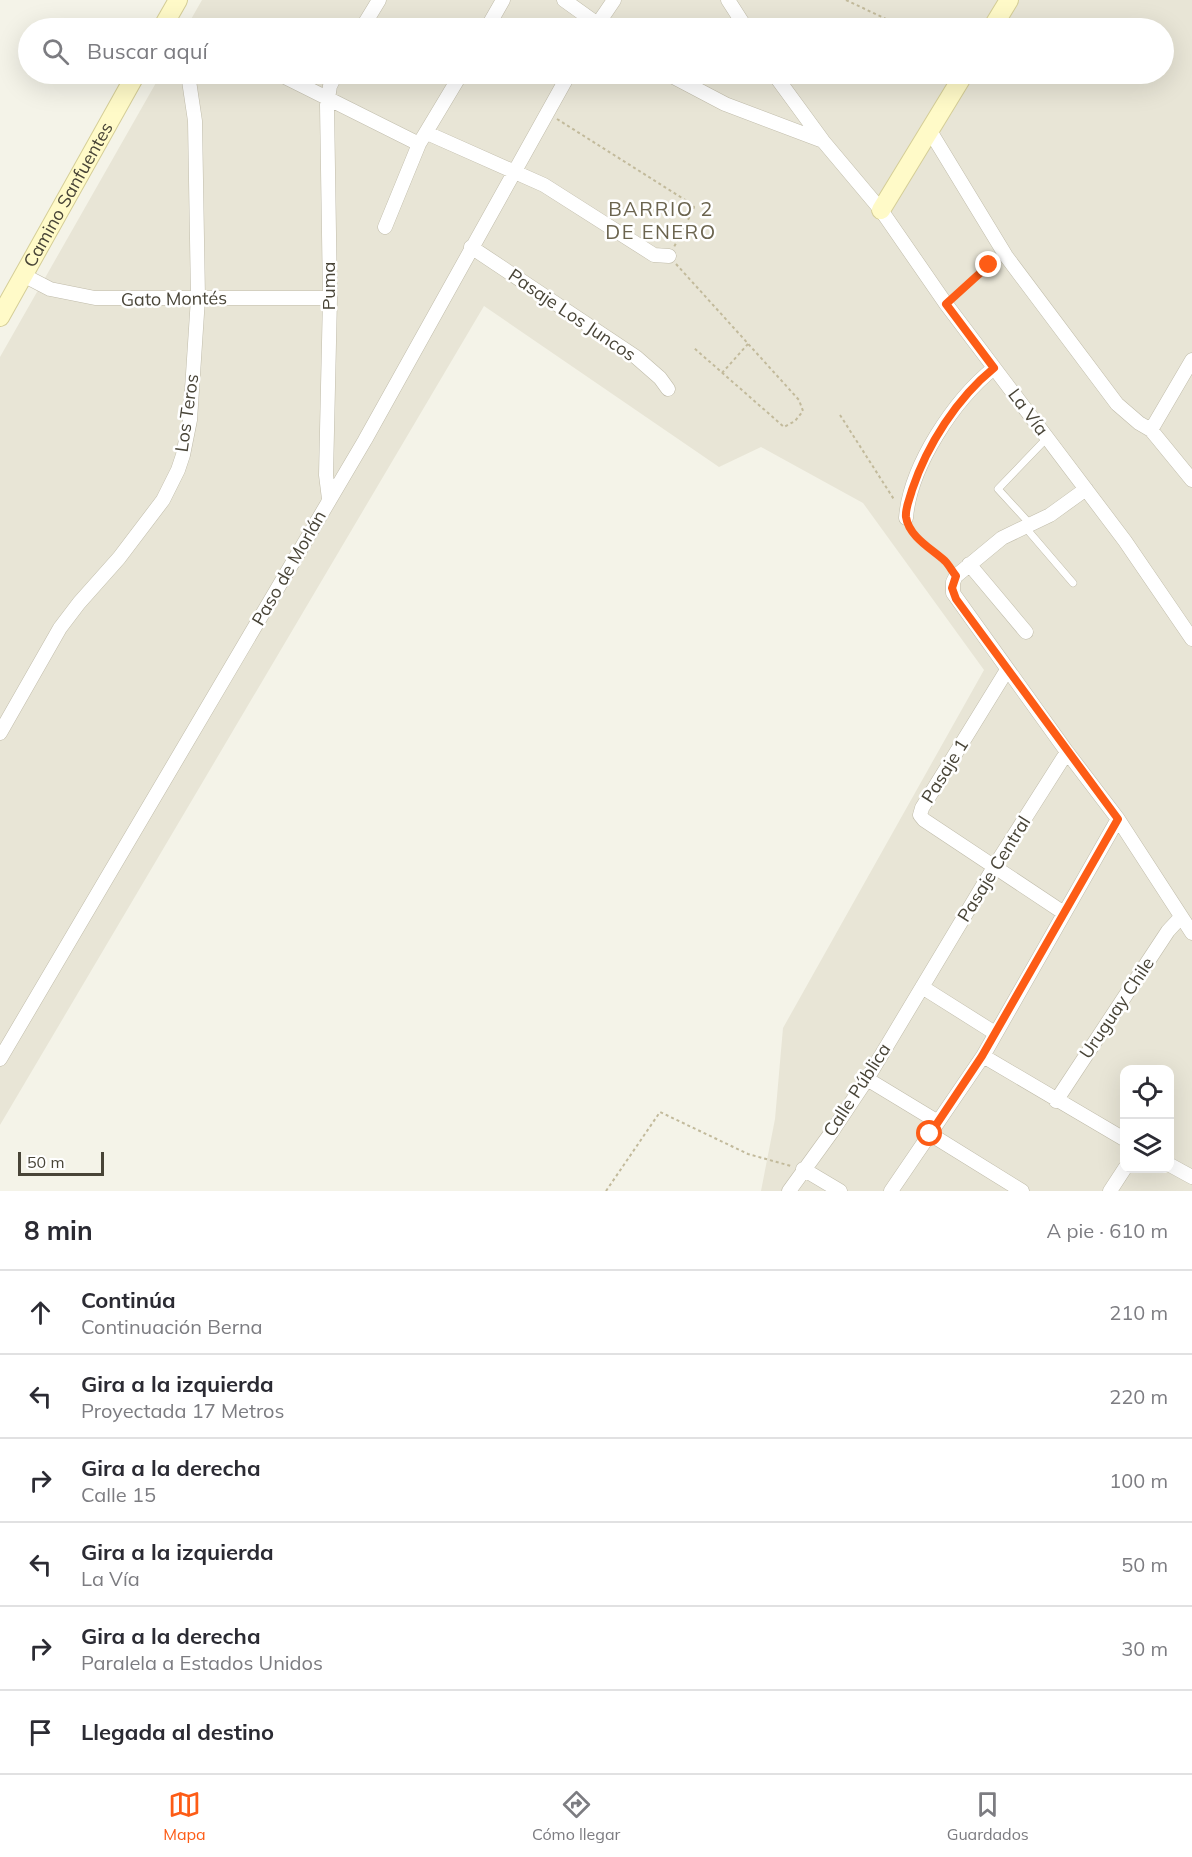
<!DOCTYPE html>
<html lang="es">
<head>
<meta charset="utf-8">
<style>
	body { margin:0; font-family:Mulish,sans-serif; background:#f2f2f3; color:#2b2b33 }
	.controls { position:absolute; right:18px; bottom:18px; display:grid; overflow:hidden; border-radius:12px; box-shadow:0 6px 24px #0002 }
	.controls button { width:54px; height:54px; display:grid; place-items:center; padding:0; border:0; border-bottom:2px solid #e1e1e2; background:#fff; color:#2b2b33; font:30px sans-serif }
	.scale { position:absolute; left:18px; bottom:15px; width:86px; box-sizing:border-box; padding-left:6px; border:3px solid #484437; border-top:0; font-size:16px; line-height:21px; white-space:nowrap; color:#484437; -webkit-text-stroke:4px #fff; paint-order:stroke }
	.stop { position:absolute; width:18px; height:18px; margin:-14px; border:4px solid #fd5c16; border-radius:50%; background:#fff }
	.stop.end { background:#fd5c16; border-color:#fff; box-shadow:0 2px 6px #0008 }
	.list { margin:0; padding:0; list-style:none }
	h2 { display:flex; justify-content:space-between; align-items:center; height:78px; margin:0; padding:0 24px; font-size:26px }
	h2 small { font-size:20px; font-weight:400; color:#7c7c81 }
	.list li { display:grid; grid-template-columns:39px 1fr auto; gap:18px; align-items:center; box-sizing:border-box; height:84px; padding:0 24px; border-top:2px solid #e1e1e2 }
	.list b { display:block; font-size:22px; white-space:nowrap }
	.list p { margin:0; font-size:20px; white-space:nowrap; color:#7c7c81 }
	.list em { font-size:20px; font-style:normal; color:#7c7c81 }
	.icon { flex:none; width:33px; height:33px; fill:none; stroke:currentColor; stroke-width:2; stroke-linecap:round; stroke-linejoin:round }
	.map { position:relative; flex:none; width:1192px; height:1191px; overflow:hidden }
	.search { position:absolute; background:#fff; box-shadow:0 6px 24px #0002; left:18px; right:18px; top:18px; height:66px; display:flex; align-items:center; gap:15px; box-sizing:border-box; padding:0 21px; border-radius:33px; color:#7c7c81; font-size:22px }
	.sheet { height:582px; background:#fff }
	nav { display:flex; justify-content:space-around; align-items:center; box-sizing:border-box; height:84px; border-top:2px solid #e1e1e2; background:#fff; font-size:16px; color:#7c7c81 }
	nav a { display:grid; justify-items:center; gap:3px }
	nav .on { color:#fd5c16 }
	.map>svg:first-child { display:block }
	.residential { fill:#e8e5d6; fill-rule:evenodd }
	.lines { fill:none; stroke-linecap:round; stroke-linejoin:round }
	.lane-casing { stroke:#c0bcaa; stroke-width:8 }
	.street-casing { stroke:#c0bcaa; stroke-width:15 }
	.secondary-casing { stroke:#d5ce97; stroke-width:20 }
	.path { stroke:#c2ba9b; stroke-width:2; stroke-dasharray:3 3; stroke-linecap:butt }
	.lane { stroke:#fff; stroke-width:7 }
	.street { stroke:#fff; stroke-width:14 }
	.secondary { stroke:#fffac8; stroke-width:18 }
	.route { stroke:#fd5c16; stroke-width:8 }
	.labels { text-anchor:middle; stroke-width:5; stroke-linejoin:round; paint-order:stroke }
	.street-label { font-size:18px; fill:#484437; stroke:#fff }
	.neighbourhood-label { font-size:20px; letter-spacing:1.5px; fill:#6b644e; stroke:#fff }
</style>
</head>
<body>
<div class="map">
<svg width="1192" height="1191" viewBox="0 0 1192 1191">
	<rect width="100%" height="100%" fill="#f4f3e8"/>
	<!-- residential -->
	<path class="residential" d="M202 0H1192V1191H761L775 1119 783 1028 984 670 863 503 761 447 719 467 484 306 0 1125V357L161 74H1164V28H186ZM1124 1070H1170V1168H1124Z"/>
	<g class="lines">
		<defs>
			<path id="lane" d="M1031 525 998 489 1047 438
				M1025 527 1073 583"/>
			<path id="street" d="M564 0 603 28
				M728 0 746 28
				M362 28 379 0
				M487 28 503 0
				M595 28 614 0
				M279 74 419 144
				M668 74 725 104 823 141
				M774 74 823 141 881 210 946 304 1125 541 1192 639
				M930 131 1006 256 1117 404 1139 423 1151 430 1192 480
				M427 133 544 185 654 255 669 256
				M385 227 419 144 461 74
				M471 247 636 357 660 378 668 389
				M23 275 50 289 95 298H330
				M1151 430 1192 360
				M1086 489 1050 515 1002 538 956 576 953 582V593L1067 752 1118 819 1192 933
				M329 499 326 475 330 298 327 105 330 86 336 74
				M906 518C910 466 954 400 994 368
				M969 564 1026 632
				M1007 670 922 808 920 815 924 820 1064 913
				M0 733 60 628 79 603 119 558 163 500 178 470 183 455 190 420 198 298 195 121 188 74
				M922 987 995 1033
				M983 1056 1124 1139
				M0 1059 365 440 569 74
				M867 1079 938 1122
				M1056 1101 1168 931 1181 917
				M930 1134 1022 1191
				M1170 1165 1192 1177
				M803 1169 840 1191
				M789 1191 831 1133 867 1079 994 867 1067 752
				M891 1191 983 1056 1118 819
				M1110 1191 1125 1168"/>
			<g id="secondary">
				<path d="M162 28 178 0"/>
				<path d="M992 28 1009 0"/>
				<path d="M881 210 964 74"/>
				<path id="s1" d="M0 317 136 74"/>
			</g>
		</defs>
		<!-- lane casing -->
		<use href="#lane" class="lane-casing"/>
		<!-- street casing -->
		<use href="#street" class="street-casing"/>
		<!-- secondary casing -->
		<use href="#secondary" class="secondary-casing"/>
		<!-- path -->
		<path class="path" d="M846 0 905 28
			M557 119 690 203 694 207 693 210 674 247
			M676 264 799 400 803 411 795 421 784 427 694 348
			M954 296 995 261
			M722 373 748 344
			M840 415 895 501
			M912 528 924 545 933 551 950 567
			M606 1191 660 1112 748 1154 791 1166"/>
		<!-- lane -->
		<use href="#lane" class="lane"/>
		<!-- street -->
		<use href="#street" class="street"/>
		<!-- secondary -->
		<use href="#secondary" class="secondary"/>
	</g>
	<g class="lines">
		<!-- route -->
		<path class="route" d="M930 1134 982 1056 1118 819 956 599 952 588 956 576C952 571 949 565 945 561 932 549 909 537 906 517 905 508 910 498 912 490 927 445 957 398 994 368L946 304 989 265"/>
	</g>
	<g class="labels">
		<!-- street labels -->
		<g class="street-label">
			<text dy="6" stroke="none"><textPath href="#s1" startOffset="140">Camino Sanfuentes</textPath></text>
			<text transform="translate(329 286) rotate(-90)" y="6">Puma</text>
			<text transform="translate(174 299) rotate(-1)" y="6">Gato Montés</text>
			<text transform="translate(572 315) rotate(34)" y="6">Pasaje Los Juncos</text>
			<text transform="translate(1028 412) rotate(53)" y="6">La Vía</text>
			<text transform="translate(187 413) rotate(-82)" y="6">Los Teros</text>
			<text transform="translate(289 568) rotate(-60)" y="6">Paso de Morlán</text>
			<text transform="translate(945 771) rotate(-58)" y="6">Pasaje 1</text>
			<text transform="translate(994 869) rotate(-58)" y="6">Pasaje Central</text>
			<text transform="translate(1117 1008) rotate(-56)" y="6">Uruguay Chile</text>
			<text transform="translate(857 1090) rotate(-57)" y="6">Calle Pública</text>
		</g>
		<!-- neighbourhood labels -->
		<g class="neighbourhood-label">
			<text x="661" y="216">BARRIO 2<tspan x="661" dy="23">DE ENERO</tspan></text>
		</g>
	</g>
</svg>
<div class="controls">
<button><svg class="icon" aria-label="locate" viewBox="0 0 24 24"><circle cx="12" cy="12" r="6"/><path d="M12 2v4M12 18v4M2 12h4M18 12h4"/></svg></button>
<button><svg class="icon" aria-label="layers" viewBox="0 0 24 24"><path d="M12 4l9 5-9 5-9-5zM3 14l9 5 9-5"/></svg></button>
</div>
<div class="scale">50 m</div>
<div class="stop" style="left:930px;top:1134px"></div>
<div class="stop end" style="left:989px;top:265px"></div>
<div class="search"><svg class="icon" aria-label="search" viewBox="0 0 24 24"><circle cx="10" cy="10" r="6"/><path d="M15 15l6 6"/></svg>Buscar aquí</div>
</div>
<section class="sheet">
<h2>8 min<small>A pie · 610 m</small></h2>
<ul class="list">
<li><svg class="icon" aria-label="ahead" viewBox="0 0 24 24"><path d="M12 20V5M6 11l6-6 6 6"/></svg><div><b>Continúa</b><p>Continuación Berna</p></div><em>210 m</em></li>
<li><svg class="icon" aria-label="left" viewBox="0 0 24 24"><path d="M17 20v-9H6M10 6l-5 5 5 5"/></svg><div><b>Gira a la izquierda</b><p>Proyectada 17 Metros</p></div><em>220 m</em></li>
<li><svg class="icon" aria-label="right" viewBox="0 0 24 24"><path d="M7 20v-9h11M14 6l5 5-5 5"/></svg><div><b>Gira a la derecha</b><p>Calle 15</p></div><em>100 m</em></li>
<li><svg class="icon" aria-label="left" viewBox="0 0 24 24"><path d="M17 20v-9H6M10 6l-5 5 5 5"/></svg><div><b>Gira a la izquierda</b><p>La Vía</p></div><em>50 m</em></li>
<li><svg class="icon" aria-label="right" viewBox="0 0 24 24"><path d="M7 20v-9h11M14 6l5 5-5 5"/></svg><div><b>Gira a la derecha</b><p>Paralela a Estados Unidos</p></div><em>30 m</em></li>
<li><svg class="icon" aria-label="arrive" viewBox="0 0 24 24"><path d="M6 21V4h12l-3 4 3 4H6"/></svg><div><b>Llegada al destino</b></div></li>
</ul>
</section>
<nav>
<a class="on"><svg class="icon" aria-label="map" viewBox="0 0 24 24"><path d="M3 6l6-2 6 2 6-2v14l-6 2-6-2-6 2zM9 4v14M15 6v14"/></svg>Mapa</a>
<a><svg class="icon" aria-label="directions" viewBox="0 0 24 24"><path d="M12 3l9 9-9 9-9-9zM9 14v-3h6M13 9l2 2-2 2"/></svg>Cómo llegar</a>
<a><svg class="icon" aria-label="saved" viewBox="0 0 24 24"><path d="M7 4h10v16l-5-4-5 4z"/></svg>Guardados</a>
</nav>
</body>
</html>
